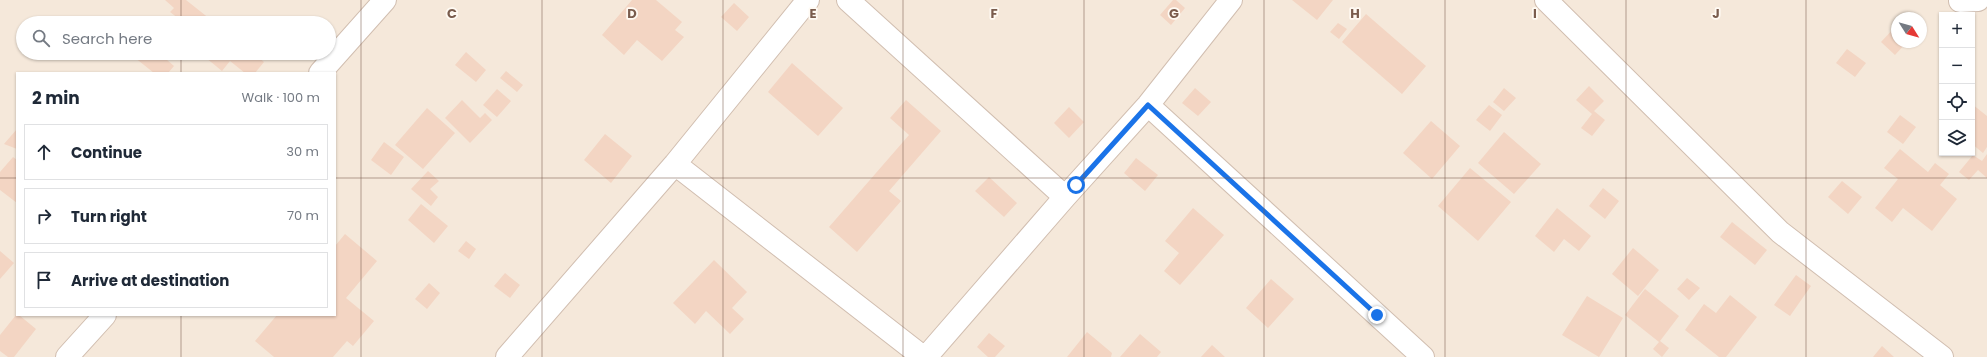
<!DOCTYPE html>
<html lang="en">
<head>
<meta charset="utf-8">
<style>
	body { margin:0; font-family:Poppins,sans-serif; background:#f2f2f3; color:#1f2937 }
	.controls { position:absolute; right:12px; top:12px; display:grid; overflow:hidden; border-radius:0px; box-shadow:0 1px 3px #0004 }
	.controls button { width:36px; height:36px; display:grid; place-items:center; padding:0; border:0; border-bottom:1px solid #e0e1e3; background:#fff; color:#1f2937; font:20px sans-serif }
	.compass { position:absolute; left:1891px; top:12px; width:36px; height:36px; border-radius:50%; background:#fff; box-shadow:0 1px 3px #0004; rotate:127deg }
	.stop { position:absolute; width:12px; height:12px; margin:-9px; border:3px solid #1a73e8; border-radius:50%; background:#fff }
	.stop.end { background:#1a73e8; border-color:#fff; box-shadow:0 1px 4px #0008 }
	.list { margin:0; padding:0; list-style:none }
	h2 { display:flex; justify-content:space-between; align-items:center; height:52px; margin:0; padding:0 16px; font-size:17px }
	h2 small { font-size:13px; font-weight:400; color:#747a83 }
	.list li { display:grid; grid-template-columns:26px 1fr auto; gap:12px; align-items:center; box-sizing:border-box; height:56px; margin:0 8px 8px; padding:0 8px; border:1px solid #e0e1e3; border-radius:0px }
	.list b { display:block; font-size:15px; white-space:nowrap }
	.list em { font-size:13px; font-style:normal; color:#747a83 }
	.icon { flex:none; width:22px; height:22px; fill:none; stroke:currentColor; stroke-width:2; stroke-linecap:round; stroke-linejoin:round }
	.map { position:relative; flex:none; width:1987px; height:357px; overflow:hidden }
	.search { position:absolute; background:#fff; box-shadow:0 1px 3px #0004; left:16px; top:16px; width:320px; height:44px; display:flex; align-items:center; gap:10px; box-sizing:border-box; padding:0 14px; border-radius:22px; color:#747a83; font-size:15px }
	.panel { position:absolute; background:#fff; box-shadow:0 1px 3px #0004; left:16px; top:72px; width:320px; height:244px; border-radius:0px }
	.map>svg:first-child { display:block }
	.residential { fill:#f5e8da; fill-rule:evenodd }
	.building { fill:#f3d5c3 }
	.lines { fill:none; stroke-linecap:round; stroke-linejoin:round }
	.minor-casing { stroke:#d1beb0; stroke-width:24 }
	.minor { stroke:#fff; stroke-width:22 }
	.route { stroke:#1a73e8; stroke-width:5 }
	.grid { fill:none; stroke:#7a5c4d; stroke-width:1; stroke-opacity:0.55 }
	.grid-label { font-size:13px; text-anchor:middle; font-weight:bold; fill:#7a5c4d; stroke:#fffaf3; stroke-width:3.5; stroke-linejoin:round; paint-order:stroke }
</style>
</head>
<body>
<div class="map">
<svg width="1987" height="357" viewBox="0 0 1987 357">
	<rect width="100%" height="100%" fill="#fdf6ec"/>
	<!-- residential -->
	<path class="residential" d="M0 0H1987V357H0ZM1942 15H1972V153H1942ZM1897 18H1921V42H1897ZM23 23H329V53H23ZM17 73H335V315H17Z"/>
	<!-- building -->
	<path class="building" d="M165 0H186L215 23H182L183 22 170 12 174 8Z
		M632 0H656L682 22 675 30 684 37 662 61 637 40 624 55 602 35Z
		M1173 0H1176L1185 8 1171 25 1160 15Z
		M1292 0H1333L1317 20Z
		M734 3 749 17 737 31 721 17Z
		M1366 14 1426 66 1402 94 1342 42Z
		M1338 23 1347 29 1339 39 1330 32Z
		M1895 27 1897 29V42H1907L1895 55 1881 42Z
		M1847 49 1866 63 1855 77 1836 63Z
		M466 52 486 70 476 82 455 65Z
		M129 53H159L174 66 168 73H154Z
		M200 53H253L264 62 255 73H245L230 61 222 71Z
		M792 63 843 108 818 136 768 92Z
		M506 71 523 85 517 92 500 78Z
		M1589 86 1604 101 1594 111 1605 120 1592 136 1581 128 1592 114 1576 100Z
		M1195 88 1211 102 1198 116 1182 103Z
		M1504 88 1516 98 1504 111 1493 102Z
		M497 89 511 101 497 117 483 105Z
		M462 100 480 118 485 113 492 120 470 143 445 118Z
		M906 100 941 131 889 191 901 201 857 252 829 227 909 135 890 118Z
		M1972 104 1987 116V147L1983 153 1972 144Z
		M1489 105 1502 115 1490 131 1476 120Z
		M1069 107 1084 122 1069 138 1054 123Z
		M427 108 455 133 423 169 395 145Z
		M1900 115 1916 127 1903 144 1887 132Z
		M1431 121 1460 146 1432 179 1403 153Z
		M17 129V149L4 144Z
		M1504 132 1541 164 1514 194 1478 163Z
		M605 134 632 156 611 183 584 160Z
		M384 142 404 157 391 175 371 160Z
		M1900 149 1928 172 1935 163 1949 174 1940 185 1957 199 1932 231 1903 208 1892 222 1875 208 1898 179 1884 168Z
		M1987 154V178L1978 170 1969 180 1959 172 1973 155 1982 161Z
		M13 157 17 160V203L0 190V172Z
		M1136 158 1158 175 1145 191 1124 173Z
		M1470 168 1511 202 1478 241 1438 206Z
		M428 171 439 181 430 189 438 197 431 206 411 189Z
		M989 177 1017 203 1004 217 975 191Z
		M1842 181 1862 197 1848 214 1828 197Z
		M1603 188 1619 201 1605 219 1589 206Z
		M421 204 448 226 434 243 408 220Z
		M1193 208 1224 235 1180 285 1164 271 1179 253 1165 241Z
		M1557 208 1591 236 1579 251 1564 239 1554 252 1535 236Z
		M1732 222 1767 250 1755 265 1720 237Z
		M345 234 377 261 346 298 374 321 353 346 347 341 333 357H274L255 341 277 315H335V246Z
		M466 241 476 249 469 259 458 251Z
		M1633 248 1659 270 1638 296 1612 274Z
		M0 251 14 263 0 279Z
		M714 260 747 292 732 308 744 319 730 334 706 311 695 324 673 303Z
		M505 273 520 285 510 298 494 286Z
		M1796 275 1811 286 1790 316 1774 305Z
		M1687 278 1700 288 1689 300 1677 289Z
		M1271 279 1294 299 1268 328 1246 308Z
		M429 283 440 293 427 309 415 299Z
		M1645 289 1679 316 1660 341 1669 348 1662 357 1653 349 1659 342 1625 315Z
		M1730 295 1757 317 1726 357H1719L1685 330 1704 304 1716 313Z
		M1587 296 1623 318 1599 357 1562 335Z
		M16 315H19L36 329 14 357H8L0 351V335Z
		M1087 332 1112 353 1111 357H1067Z
		M989 333 1005 346 995 357H988L977 347Z
		M1140 334 1161 352 1157 357H1120Z
		M1212 345 1225 357H1201Z
		M1882 346 1894 357H1873Z"/>
	<g class="lines">
		<defs>
			<path id="minor" d="M848 0 1065 197
				M1546 0 1780 232 1942 357
				M1960 1 1978 0
				M320 73 385 0
				M1148 105 1423 357
				M675 164 923 357
				M67 357 105 315
				M507 357 675 164 808 0
				M926 357 1065 197 1148 105 1231 0"/>
		</defs>
		<!-- minor casing -->
		<use href="#minor" class="minor-casing"/>
		<!-- minor -->
		<use href="#minor" class="minor"/>
	</g>
	<g class="lines">
		<!-- route -->
		<path class="route" d="M1076 185 1148 105 1377 315"/>
	</g>
	<!-- grid -->
	<path class="grid" d="M181 0V23M361 0V357M542 0V357M723 0V357M903 0V357M1084 0V357M1264 0V357M1445 0V357M1626 0V357M1806 0V357M181 53V73M0 178H17M335 178H1987M181 315V357"/>
	<g class="grid-label">
		<text x="452" y="18">C</text>
		<text x="632" y="18">D</text>
		<text x="813" y="18">E</text>
		<text x="994" y="18">F</text>
		<text x="1174" y="18">G</text>
		<text x="1355" y="18">H</text>
		<text x="1535" y="18">I</text>
		<text x="1716" y="18">J</text>
	</g>
</svg>
<div class="controls">
<button>+</button>
<button>−</button>
<button><svg class="icon" aria-label="locate" viewBox="0 0 24 24"><circle cx="12" cy="12" r="6"/><path d="M12 2v4M12 18v4M2 12h4M18 12h4"/></svg></button>
<button><svg class="icon" aria-label="layers" viewBox="0 0 24 24"><path d="M12 4l9 5-9 5-9-5zM3 14l9 5 9-5"/></svg></button>
</div>
<svg class="compass" viewBox="-18 -18 36 36"><path d="M0-13l5 13h-10z" fill="#e53935"/><path d="M0 13l5-13h-10z" fill="#747a83"/></svg>
<div class="stop" style="left:1076px;top:185px"></div>
<div class="stop end" style="left:1377px;top:315px"></div>
<div class="search"><svg class="icon" aria-label="search" viewBox="0 0 24 24"><circle cx="10" cy="10" r="6"/><path d="M15 15l6 6"/></svg>Search here</div>
<section class="panel">
<h2>2 min<small>Walk · 100 m</small></h2>
<ul class="list">
<li><svg class="icon" aria-label="ahead" viewBox="0 0 24 24"><path d="M12 20V5M6 11l6-6 6 6"/></svg><div><b>Continue</b></div><em>30 m</em></li>
<li><svg class="icon" aria-label="right" viewBox="0 0 24 24"><path d="M7 20v-9h11M14 6l5 5-5 5"/></svg><div><b>Turn right</b></div><em>70 m</em></li>
<li><svg class="icon" aria-label="arrive" viewBox="0 0 24 24"><path d="M6 21V4h12l-3 4 3 4H6"/></svg><div><b>Arrive at destination</b></div></li>
</ul>
</section>
</div>
</body>
</html>
